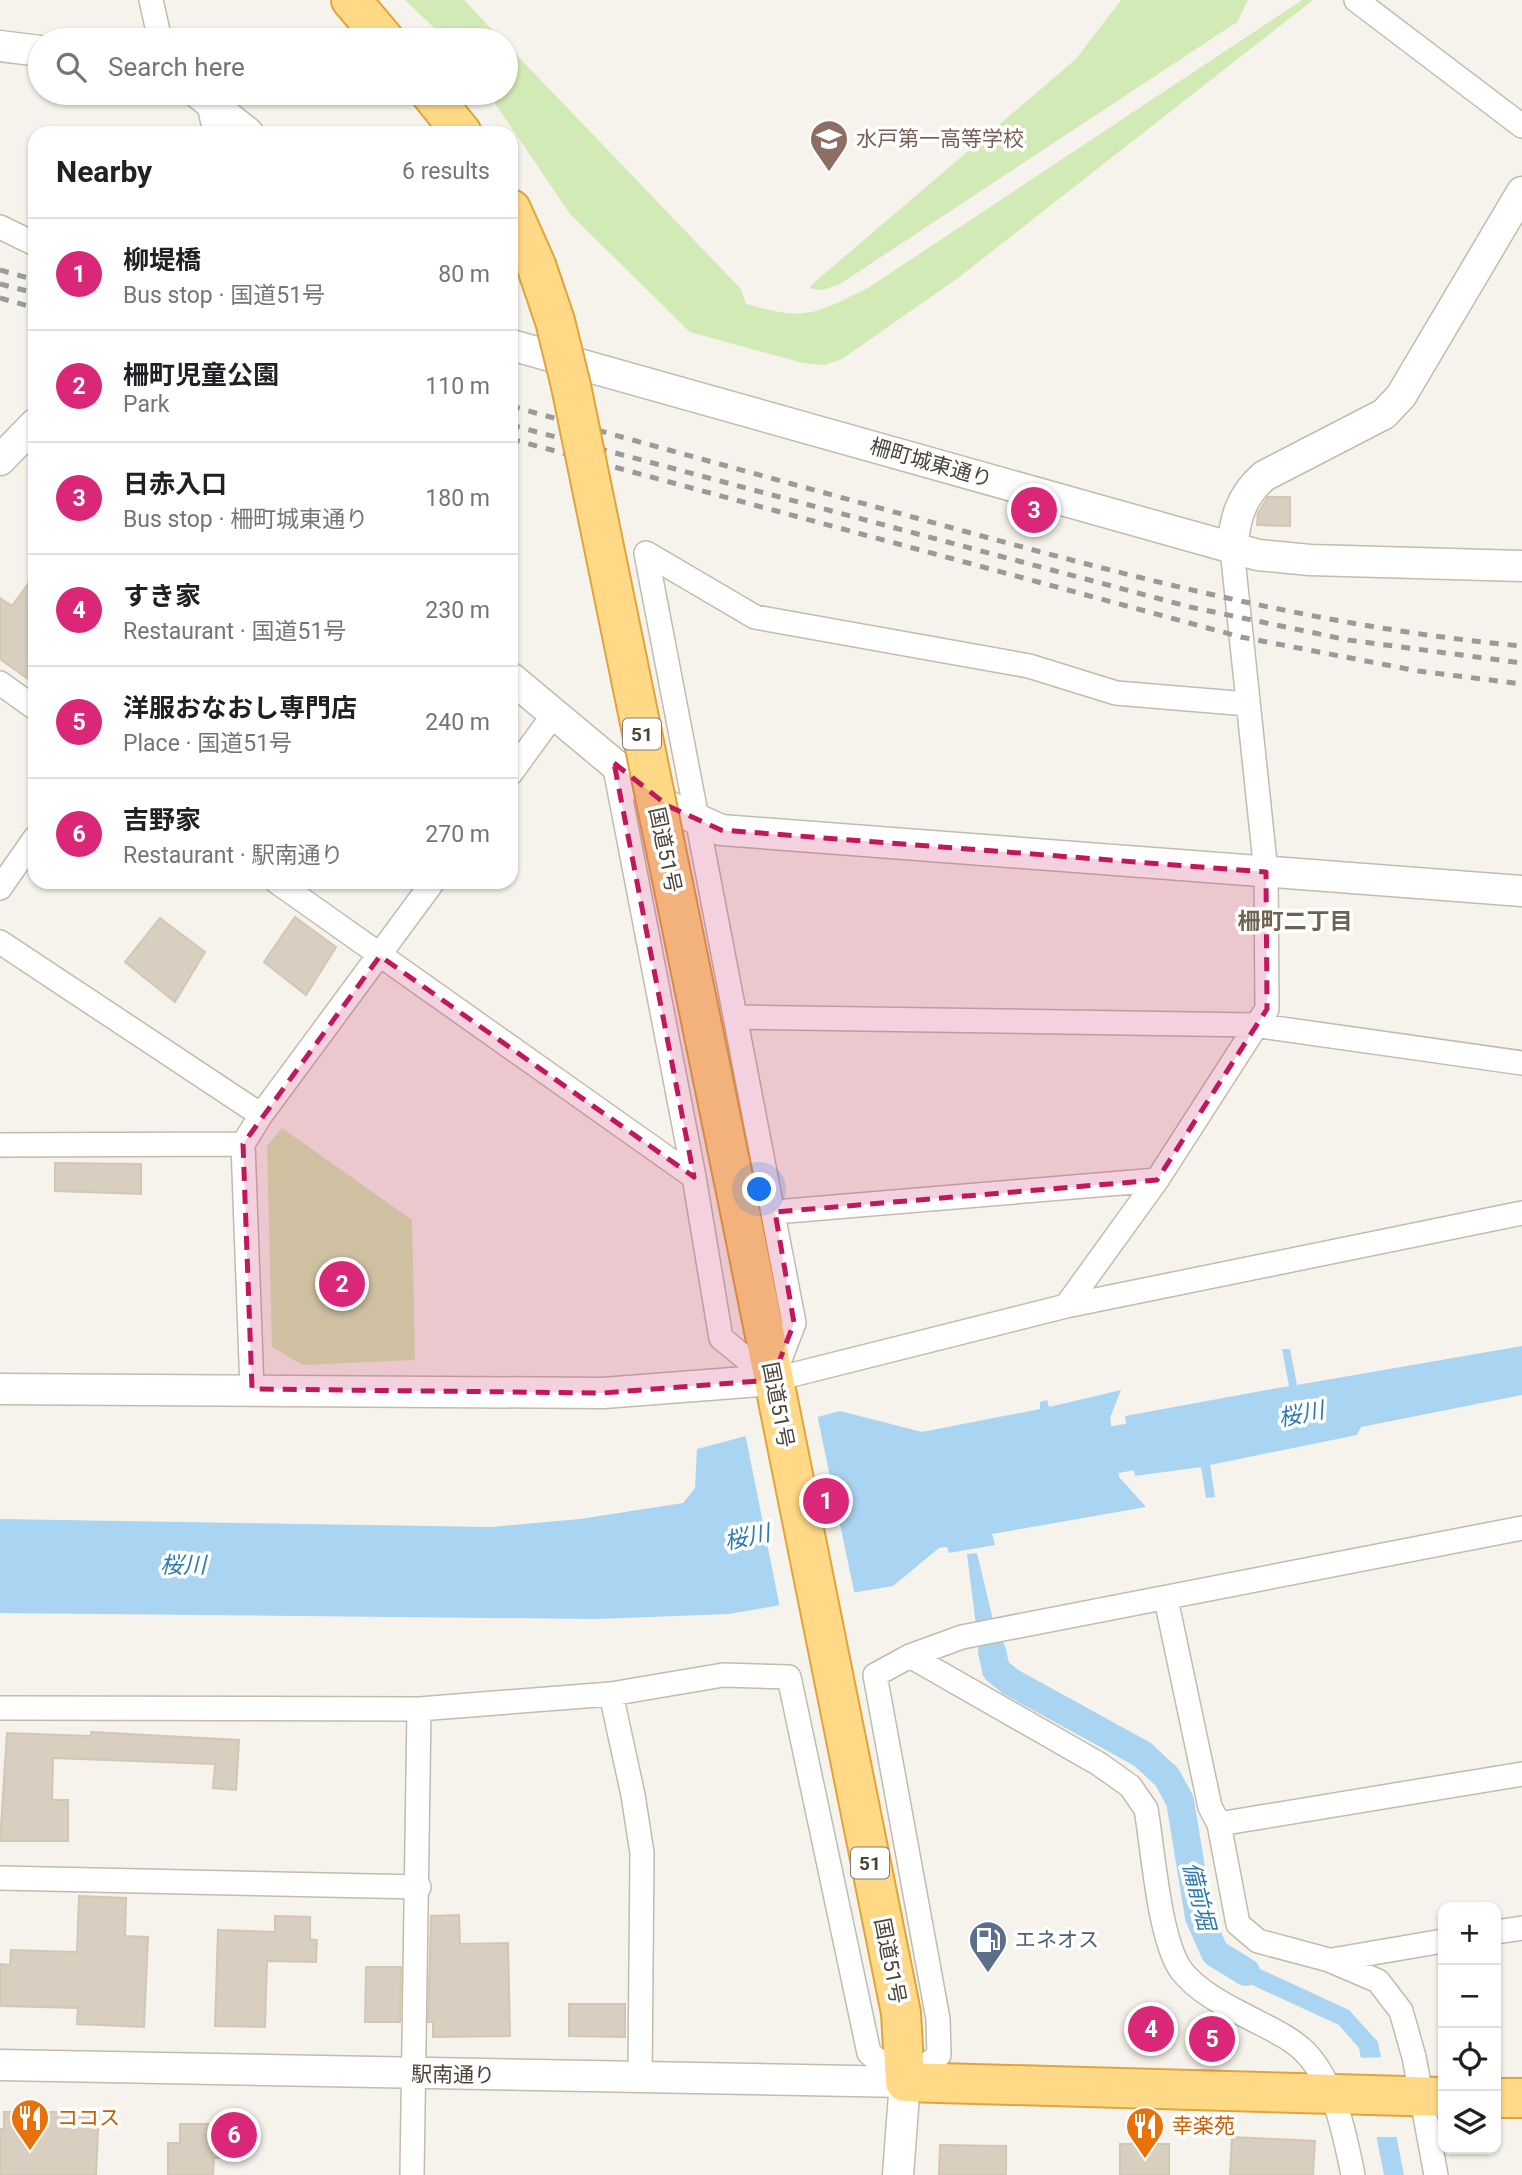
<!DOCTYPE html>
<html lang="en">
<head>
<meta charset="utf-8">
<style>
	body { margin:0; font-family:Roboto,"Noto Sans JP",sans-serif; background:#f2f2f2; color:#202124 }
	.controls { position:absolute; right:21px; bottom:21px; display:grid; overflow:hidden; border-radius:14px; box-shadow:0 2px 5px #0004 }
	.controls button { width:63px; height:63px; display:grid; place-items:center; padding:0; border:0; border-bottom:2px solid #e0e0e0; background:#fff; color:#202124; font:35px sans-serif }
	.you { position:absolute; left:760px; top:1190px; width:24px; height:24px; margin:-18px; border:5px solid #fff; border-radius:50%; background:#1a73e8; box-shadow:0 0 0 10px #1a73e833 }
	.badge { display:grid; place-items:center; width:46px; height:46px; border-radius:50%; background:#db2777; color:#fff; font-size:23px; font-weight:700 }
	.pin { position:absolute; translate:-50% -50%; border:4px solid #fff; box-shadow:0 2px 7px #0006 }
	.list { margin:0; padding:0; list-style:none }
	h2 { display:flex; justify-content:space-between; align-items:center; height:91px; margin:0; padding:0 28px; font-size:30px }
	h2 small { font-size:23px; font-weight:400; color:#757577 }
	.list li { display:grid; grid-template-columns:46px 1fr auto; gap:21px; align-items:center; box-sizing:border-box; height:112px; padding:0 28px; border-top:2px solid #e0e0e0 }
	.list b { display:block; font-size:26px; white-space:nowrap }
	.list p { margin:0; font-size:23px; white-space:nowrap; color:#757577 }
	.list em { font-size:23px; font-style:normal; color:#757577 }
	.icon { flex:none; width:38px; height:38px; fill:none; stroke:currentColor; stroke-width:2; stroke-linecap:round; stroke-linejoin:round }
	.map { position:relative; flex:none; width:1522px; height:2175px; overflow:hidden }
	.search { position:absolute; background:#fff; box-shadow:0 2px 5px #0004; left:28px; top:28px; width:490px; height:77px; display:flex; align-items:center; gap:18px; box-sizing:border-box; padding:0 24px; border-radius:38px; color:#757577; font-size:26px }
	.panel { position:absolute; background:#fff; box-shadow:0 2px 5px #0004; left:28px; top:126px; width:490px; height:763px; border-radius:21px }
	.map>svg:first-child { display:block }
	.green { fill:#d2eab5 }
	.water { fill:#a9d4f2 }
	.pier { fill:#f6f3ec }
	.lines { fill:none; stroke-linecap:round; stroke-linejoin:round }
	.canal { stroke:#a9d4f2; stroke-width:28 }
	.river { stroke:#a9d4f2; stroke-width:47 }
	.building { fill:#d8cfc1; stroke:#d3c7b4; stroke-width:2 }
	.minor-casing { stroke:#c2bbae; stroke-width:26 }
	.tertiary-casing { stroke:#c2bbae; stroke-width:33 }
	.trunk-casing { stroke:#e0a43c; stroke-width:42 }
	.minor { stroke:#fff; stroke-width:23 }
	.tertiary { stroke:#fff; stroke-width:30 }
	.trunk { stroke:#ffd985; stroke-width:38 }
	.rail { stroke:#9a9a9a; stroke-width:5; stroke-dasharray:9 9; stroke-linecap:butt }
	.trunk-bridge-casing { stroke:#e0a43c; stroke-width:42; stroke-linecap:butt }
	.trunk-bridge { stroke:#ffd985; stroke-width:38 }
	.marked { fill:#c2185b; fill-opacity:0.2; stroke:#c2185b; stroke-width:5; stroke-dasharray:14 9; stroke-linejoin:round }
	.labels { text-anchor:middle; stroke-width:7; stroke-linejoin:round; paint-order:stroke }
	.shield { fill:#fff; stroke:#817c74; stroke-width:2 }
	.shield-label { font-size:19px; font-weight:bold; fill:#4b4439 }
	.education-label { font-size:21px; fill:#785e54; stroke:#fff; text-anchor:start }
	.street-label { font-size:21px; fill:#4b4439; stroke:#fff }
	.service-label { font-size:21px; fill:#4e5e75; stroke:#fff; text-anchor:start }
	.food-label { font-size:21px; fill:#c56008; stroke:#fff; text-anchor:start }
	.neighbourhood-label { font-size:23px; font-weight:bold; fill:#6e6250; stroke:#fff }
	.water-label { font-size:23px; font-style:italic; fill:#2e7ab2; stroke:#fff }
</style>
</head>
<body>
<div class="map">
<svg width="1522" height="2175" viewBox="0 0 1522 2175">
	<rect width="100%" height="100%" fill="#f6f3ec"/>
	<!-- green -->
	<path class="green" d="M405 0H464L502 40H447Z
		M1121 0H1248L1237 22 840 284 823 290 811 289 810 286 1076 59Z
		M1302 0H1313L958 278 842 359 824 365 803 363 690 332 570 214 488 93H506V44L741 289 746 304C808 321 812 315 868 288Z
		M282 1128 412 1220 415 1360 303 1365 272 1347 267 1146Z"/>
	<!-- water -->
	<path class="water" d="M1522 1346V1395L1361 1427 1357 1435 1210 1465 1215 1497 1206 1498 1201 1467 1135 1476 1125 1416 1289 1386 1282 1349H1290L1297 1385Z
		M1121 1390 1110 1418 1119 1477 1146 1507 992 1534 995 1545 949 1553 947 1547 939 1548 893 1586 729 1614 596 1619 0 1613V1519L491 1527 580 1519 683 1503 695 1488 697 1449 840 1411 922 1432 1040 1409V1402L1047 1400 1049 1407Z
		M977 1553 1004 1666 1017 1676 1005 1689 988 1672 976 1625 967 1554Z
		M1221 1946 1247 1963 1349 2010 1378 2042 1404 2175H1384L1359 2048 1339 2025 1237 1978 1209 1959Z"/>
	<!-- pier -->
	<path class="pier" d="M817 1414 855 1596 780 1608 745 1433Z
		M1385 2057 1400 2137H1373L1358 2058Z"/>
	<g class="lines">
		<!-- canal -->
		<path class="canal" d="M992 1651 996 1670 1011 1682 1142 1754 1167 1777 1180 1801 1199 1917 1215 1953 1246 1972"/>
		<!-- river -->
		<path class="river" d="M1051 1461 1192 1436"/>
	</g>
	<!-- building -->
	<path class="building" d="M1268 497H1290V526L1257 525 1258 513Z
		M35 574V684L0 659V598L12 606Z
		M295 917 336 947 306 995 264 962Z
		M160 918 205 952 175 1002 125 962Z
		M55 1163 141 1164V1194L55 1191Z
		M91 1732 239 1740 236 1790 213 1788 215 1764 53 1758 52 1800H68V1841H0L7 1733 91 1736Z
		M79 1896 126 1898 125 1936 148 1937 144 2027 77 2024 78 2008 0 2006V1964L10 1965 11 1950 77 1952Z
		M459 1915 460 1944 508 1943 510 2036 433 2037V2022H428L431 1916Z
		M275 1916 310 1917V1939L317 1940 316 1962 267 1961 265 2027 215 2026 218 1930 275 1932Z
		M366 1967H401L400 2022H365Z
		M569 2004H625V2037L569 2036Z
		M1198 2026H1226V2053L1198 2052Z
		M67 2109 99 2111 96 2175H0V2129H4V2112H66Z
		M222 2112H245L246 2158H214L213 2175H168V2143H180V2124H222Z
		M1232 2137 1315 2141 1313 2175H1230Z
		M1120 2144H1169V2175H1120Z
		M940 2145 1006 2146V2175H939Z"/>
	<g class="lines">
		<defs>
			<path id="minor" d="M151 0 160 40
				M1356 0 1522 126
				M208 100 215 133
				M0 227 35 244
				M0 683 35 708
				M614 763 694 1177 721 1338 772 1380
				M511 773 554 714
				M277 882 694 1177
				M0 888 35 838
				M0 942 261 1115
				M735 1017 1254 1025 1522 1063
				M0 1145 243 1144
				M775 1212 1157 1180
				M1066 1306 1157 1180 1267 1009 1266 872 1232 549
				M776 1370 794 1323 646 553 755 617 1029 666 1116 693 1248 704
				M772 1380 1066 1306 1522 1213
				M252 1389 243 1144 261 1115 433 882
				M1166 1599 1210 1807 1219 1824 1238 1924 1258 1941 1329 1960 1378 1981 1401 2011 1414 2057 1436 2175
				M910 1656 1099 1764 1130 1786 1146 1809C1153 1849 1159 1939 1181 1970 1196 1990 1224 2005 1246 2016 1266 2027 1289 2036 1305 2052 1335 2083 1345 2135 1353 2175
				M611 1694 633 1795 642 1853 640 2077
				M0 1708 419 1709 611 1694 723 1675 789 1677 869 2053 905 2082 939 2055 938 2019 875 1675 910 1656 962 1637 1522 1528
				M1219 1824 1522 1774
				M0 1878 419 1887
				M1496 1932 1522 1928
				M1332 1960 1443 1941
				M412 2175 419 1709"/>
			<path id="tertiary" d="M0 46 40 51
				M198 93 248 133
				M511 345 1258 555 1310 560 1522 566
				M0 460 35 424
				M1232 549C1235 519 1240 497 1264 476L1384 414 1401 396 1522 192
				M511 678 643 788 668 806 721 830 1522 891
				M0 1389 603 1393 772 1380
				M0 2065 905 2082 898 2175"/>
			<path id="trunk" d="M351 0 385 40
				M430 93 462 133
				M511 209 536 265
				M739 1206 901 2013 905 2082 1443 2097
				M1496 2098H1522"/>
		</defs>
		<!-- minor casing -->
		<use href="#minor" class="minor-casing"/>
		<!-- tertiary casing -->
		<use href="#tertiary" class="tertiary-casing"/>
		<!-- trunk casing -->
		<use href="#trunk" class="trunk-casing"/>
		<!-- minor -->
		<use href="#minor" class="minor"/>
		<!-- tertiary -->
		<use href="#tertiary" class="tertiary"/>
		<!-- trunk -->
		<use href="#trunk" class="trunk"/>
		<!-- rail -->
		<path class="rail" d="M0 270 35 280
			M0 284 35 293
			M0 298 35 308
			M511 406C657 447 803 487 949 527 1138 579 1326 628 1522 646
			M511 425 1190 607 1348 640 1522 663
			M511 439 1241 637 1418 671 1522 684"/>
		<defs>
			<path id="trunk-bridge" d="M536 265 555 321 571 386 739 1206"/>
		</defs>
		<!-- trunk-bridge casing -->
		<use href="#trunk-bridge" class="trunk-bridge-casing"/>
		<!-- trunk-bridge -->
		<use href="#trunk-bridge" class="trunk-bridge"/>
	</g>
	<!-- marked area -->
	<path class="marked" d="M614 763 668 806 721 830 1266 872 1267 1009 1157 1180 775 1212 794 1323 772 1380 603 1393 252 1389 243 1144 380 956 694 1177Z"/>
	<!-- icons -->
	<defs>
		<symbol id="school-pin" viewBox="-11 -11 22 30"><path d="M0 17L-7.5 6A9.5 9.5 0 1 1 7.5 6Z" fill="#8d6e63" stroke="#fff"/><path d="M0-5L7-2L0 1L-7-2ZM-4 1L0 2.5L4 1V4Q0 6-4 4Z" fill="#fff"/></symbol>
		<symbol id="fuel-pin" viewBox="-11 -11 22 30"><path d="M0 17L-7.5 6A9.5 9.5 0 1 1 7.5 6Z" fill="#5c6f8a" stroke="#fff"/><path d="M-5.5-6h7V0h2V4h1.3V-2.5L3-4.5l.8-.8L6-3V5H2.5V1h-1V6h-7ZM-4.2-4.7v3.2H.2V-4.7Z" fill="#fff"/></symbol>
		<symbol id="restaurant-pin" viewBox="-11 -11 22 30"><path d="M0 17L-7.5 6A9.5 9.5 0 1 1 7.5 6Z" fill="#e8710a" stroke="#fff"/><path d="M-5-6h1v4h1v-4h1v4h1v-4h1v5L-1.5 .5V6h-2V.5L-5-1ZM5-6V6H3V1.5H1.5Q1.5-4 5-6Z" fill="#fff"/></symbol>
	</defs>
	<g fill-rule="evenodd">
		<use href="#school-pin" x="807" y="117" width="44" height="60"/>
		<use href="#fuel-pin" x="966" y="1918" width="44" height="60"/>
		<use href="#restaurant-pin" x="8" y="2096" width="44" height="60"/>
		<use href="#restaurant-pin" x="1123" y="2104" width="44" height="60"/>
	</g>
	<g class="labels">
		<!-- shield labels -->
		<g class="shield">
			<rect x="623" y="718.5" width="38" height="31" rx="5"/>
			<rect x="851" y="1847.5" width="38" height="31" rx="5"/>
		</g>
		<g class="shield-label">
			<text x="642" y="741">51</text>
			<text x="870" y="1870">51</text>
		</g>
		<!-- education labels -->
		<g class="education-label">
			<text x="856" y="146">水戸第一高等学校</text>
		</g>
		<!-- street labels -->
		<g class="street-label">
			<text transform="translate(931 463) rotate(16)" y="7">柵町城東通り</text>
			<text transform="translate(665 850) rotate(78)" y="7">国道51号</text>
			<text transform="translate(778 1405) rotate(79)" y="7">国道51号</text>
			<text transform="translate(890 1961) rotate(79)" y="7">国道51号</text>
			<text transform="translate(453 2075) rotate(1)" y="7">駅南通り</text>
		</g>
		<!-- service labels -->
		<g class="service-label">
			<text x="1015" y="1947">エネオス</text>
		</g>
		<!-- food labels -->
		<g class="food-label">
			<text x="57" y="2125">ココス</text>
			<text x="1172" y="2133">幸楽苑</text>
		</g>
		<!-- neighbourhood labels -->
		<g class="neighbourhood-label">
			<text x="1295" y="929">柵町二丁目</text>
		</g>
		<!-- water labels -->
		<g class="water-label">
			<text transform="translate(1301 1414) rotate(-11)" y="8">桜川</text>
			<text transform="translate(747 1537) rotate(-12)" y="8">桜川</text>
			<text x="183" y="1573">桜川</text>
			<text transform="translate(1199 1896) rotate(76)" y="8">備前堀</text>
		</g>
	</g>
</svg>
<div class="controls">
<button>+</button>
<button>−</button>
<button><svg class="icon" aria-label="locate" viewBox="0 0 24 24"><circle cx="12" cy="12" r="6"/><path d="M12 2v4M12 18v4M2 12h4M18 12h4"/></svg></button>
<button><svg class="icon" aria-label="layers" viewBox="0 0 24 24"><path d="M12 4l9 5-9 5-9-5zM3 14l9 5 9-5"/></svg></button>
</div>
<div class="you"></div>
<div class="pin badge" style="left:826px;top:1501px">1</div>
<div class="pin badge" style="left:342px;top:1284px">2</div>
<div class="pin badge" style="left:1034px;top:510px">3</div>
<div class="pin badge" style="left:1151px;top:2029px">4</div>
<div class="pin badge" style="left:1212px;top:2039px">5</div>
<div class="pin badge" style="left:234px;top:2135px">6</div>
<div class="search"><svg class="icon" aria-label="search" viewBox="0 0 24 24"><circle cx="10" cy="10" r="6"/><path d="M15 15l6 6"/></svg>Search here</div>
<section class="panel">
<h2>Nearby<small>6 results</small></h2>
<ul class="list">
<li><span class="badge">1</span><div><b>柳堤橋</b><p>Bus stop · 国道51号</p></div><em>80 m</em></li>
<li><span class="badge">2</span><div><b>柵町児童公園</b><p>Park</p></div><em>110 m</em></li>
<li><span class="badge">3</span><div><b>日赤入口</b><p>Bus stop · 柵町城東通り</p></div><em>180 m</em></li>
<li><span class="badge">4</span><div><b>すき家</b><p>Restaurant · 国道51号</p></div><em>230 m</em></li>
<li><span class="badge">5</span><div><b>洋服おなおし専門店</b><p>Place · 国道51号</p></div><em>240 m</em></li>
<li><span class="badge">6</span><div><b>吉野家</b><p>Restaurant · 駅南通り</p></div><em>270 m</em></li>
</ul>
</section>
</div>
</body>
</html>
